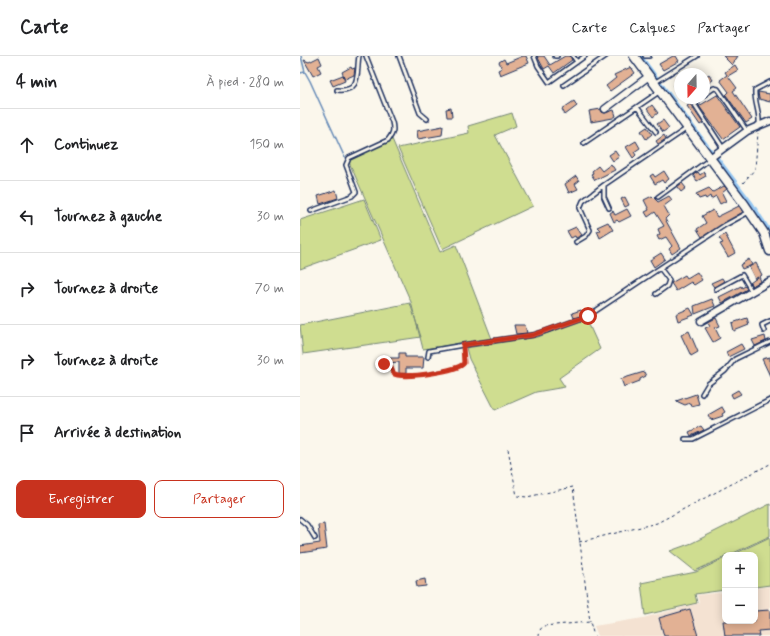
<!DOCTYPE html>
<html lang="fr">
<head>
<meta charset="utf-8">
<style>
	body { margin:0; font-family:Mynerve,sans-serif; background:#f6f6f6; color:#202124 }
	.controls { position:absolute; right:12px; bottom:12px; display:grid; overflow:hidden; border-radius:8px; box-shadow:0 2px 10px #0003 }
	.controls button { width:36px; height:36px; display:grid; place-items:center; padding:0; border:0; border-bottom:1px solid #e0e0e0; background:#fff; color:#202124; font:20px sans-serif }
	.compass { position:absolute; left:374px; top:12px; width:36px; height:36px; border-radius:50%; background:#fff; box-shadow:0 2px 10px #0003; rotate:200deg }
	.stop { position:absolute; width:12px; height:12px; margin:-9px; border:3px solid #c8321e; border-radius:50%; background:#fff }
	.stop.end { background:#c8321e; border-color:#fff; box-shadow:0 1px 4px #0008 }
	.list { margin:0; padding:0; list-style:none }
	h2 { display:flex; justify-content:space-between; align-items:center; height:52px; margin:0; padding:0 16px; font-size:17px }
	h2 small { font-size:13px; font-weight:400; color:#757577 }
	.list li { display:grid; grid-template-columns:26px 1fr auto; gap:12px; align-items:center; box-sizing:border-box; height:72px; padding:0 16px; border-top:1px solid #e0e0e0 }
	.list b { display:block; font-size:15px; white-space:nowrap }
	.list em { font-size:13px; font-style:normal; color:#757577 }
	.actions { display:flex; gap:8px; padding:12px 16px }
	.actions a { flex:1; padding:9px 0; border:1px solid #c8321e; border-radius:8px; text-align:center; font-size:14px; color:#c8321e }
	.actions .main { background:#c8321e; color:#fff }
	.icon { flex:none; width:22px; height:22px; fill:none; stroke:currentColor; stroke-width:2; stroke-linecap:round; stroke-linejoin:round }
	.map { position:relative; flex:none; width:470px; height:580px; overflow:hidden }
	header { display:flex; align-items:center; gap:24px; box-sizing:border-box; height:56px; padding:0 20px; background:#fff; border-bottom:1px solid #e0e0e0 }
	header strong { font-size:19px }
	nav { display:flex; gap:22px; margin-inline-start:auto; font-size:14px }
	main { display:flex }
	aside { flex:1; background:#fff }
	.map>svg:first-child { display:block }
	.built { fill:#f4e2d2 }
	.green { fill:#cfdd90; stroke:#758677 }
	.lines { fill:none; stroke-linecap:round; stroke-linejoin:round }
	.stream { stroke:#658ab7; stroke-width:1.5 }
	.canal { stroke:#96c7f2; stroke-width:6 }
	.building { fill:#e2b194; stroke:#1b2f5e }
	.service-casing { stroke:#1b2f5e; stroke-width:6 }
	.minor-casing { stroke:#1b2f5e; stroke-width:9 }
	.tertiary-casing { stroke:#1b2f5e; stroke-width:11 }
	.path { stroke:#1b2f5e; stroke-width:1; stroke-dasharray:3 3; stroke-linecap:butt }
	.service { stroke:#fbf7ec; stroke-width:3 }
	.minor { stroke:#fbf7ec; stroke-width:6 }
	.tertiary { stroke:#fbf7ec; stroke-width:8 }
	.route { stroke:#c8321e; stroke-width:5 }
</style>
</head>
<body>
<header>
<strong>Carte</strong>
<nav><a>Carte</a><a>Calques</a><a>Partager</a></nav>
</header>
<main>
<aside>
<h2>4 min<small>À pied · 280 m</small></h2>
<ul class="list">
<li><svg class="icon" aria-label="ahead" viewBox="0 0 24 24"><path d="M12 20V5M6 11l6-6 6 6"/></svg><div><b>Continuez</b></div><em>150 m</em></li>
<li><svg class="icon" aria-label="left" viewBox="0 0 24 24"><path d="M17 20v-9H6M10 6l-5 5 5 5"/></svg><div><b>Tournez à gauche</b></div><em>30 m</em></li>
<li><svg class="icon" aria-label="right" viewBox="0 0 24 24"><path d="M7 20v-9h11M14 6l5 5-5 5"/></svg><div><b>Tournez à droite</b></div><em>70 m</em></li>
<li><svg class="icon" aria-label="right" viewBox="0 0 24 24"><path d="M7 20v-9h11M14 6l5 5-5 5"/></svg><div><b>Tournez à droite</b></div><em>30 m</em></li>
<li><svg class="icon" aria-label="arrive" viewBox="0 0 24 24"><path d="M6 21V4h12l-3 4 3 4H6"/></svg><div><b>Arrivée à destination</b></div></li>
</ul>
<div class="actions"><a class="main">Enregistrer</a><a>Partager</a></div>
</aside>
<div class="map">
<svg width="470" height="580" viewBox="0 0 470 580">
	<rect width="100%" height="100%" fill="#fbf7ec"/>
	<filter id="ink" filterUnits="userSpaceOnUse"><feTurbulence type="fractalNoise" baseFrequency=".025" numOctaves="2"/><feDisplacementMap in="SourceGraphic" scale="8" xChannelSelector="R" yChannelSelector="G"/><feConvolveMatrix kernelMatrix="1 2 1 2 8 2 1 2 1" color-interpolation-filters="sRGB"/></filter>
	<g filter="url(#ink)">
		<!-- built -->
		<path class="built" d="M470 530V580H298L294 570 343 562 399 547 397 539 425 536V565H455V532Z"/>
		<!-- green -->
		<path class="green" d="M212 57 216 70 195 79 233 150 142 193 98 92 169 77 168 70Z
			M92 83 140 196 156 189 192 283 123 293 111 246 49 106 52 102 87 87Z
			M64 143 81 184 0 213V164Z
			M110 247 121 281 3 298 0 269Z
			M286 262 300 293 259 322 265 331 236 336 195 354 169 303 166 292 238 281Z
			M470 448V480L429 499H425V501L395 515 370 495 392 487Z
			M470 481V529L455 531V499H432Z
			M425 502V534L395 538 397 547 345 559 341 527 396 516Z"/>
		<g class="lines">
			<!-- stream -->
			<path class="stream" d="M5 16 10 25 45 102
				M0 17 5 16 1 0"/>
			<!-- canal -->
			<path class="canal" d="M339 0 412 98
				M415 101 450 147 470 178"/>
		</g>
		<!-- building -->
		<path class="building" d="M223 0H226L229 7 200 19 198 14 202 12 199 6 204 3 206 7Z
			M237 0H244L250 9 265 0H270L272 4 254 17 249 10 244 13Z
			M373 0H376L379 5 363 14 359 8Z
			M423 0H438L432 9Z
			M19 1 22 8 18 10 21 16 13 20 4 4 9 6Z
			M435 9 438 14 428 20 437 32 433 35 452 63 446 67 426 39 429 36 420 24 427 19 425 16Z
			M51 11 52 13 55 12 54 19 45 23 42 16Z
			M331 11 335 17 310 35 306 30 316 22 314 19Z
			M409 18 413 24 404 30V22Z
			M43 19 45 25 33 30 30 24Z
			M380 28V35L375 36 374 29Z
			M458 36 470 38V46L459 43Z
			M417 39 440 71 423 83 399 50Z
			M274 45 277 50 265 59 262 53Z
			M390 48 403 67 400 69 387 50Z
			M352 49 358 57 353 61 347 53Z
			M151 52 152 61H147L146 53Z
			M301 53 302 56 305 57 314 54 316 60 313 62 291 66 289 55Z
			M363 64 369 72 363 76 357 68Z
			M143 70 142 79 118 83 117 75Z
			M347 71 352 78 346 83 341 75Z
			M364 79 366 83 358 88 356 85Z
			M336 85 340 92 334 96 336 99 333 102 326 91Z
			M315 95 319 101 313 105 309 99Z
			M311 108 315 114 295 124 291 118 293 117 292 115 298 110 302 115Z
			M364 115 369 123 364 127 362 124 355 128 350 120 353 118 355 121Z
			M398 116 400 119 404 116 406 120 397 125 393 119Z
			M276 120 279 125 275 128 278 133 269 137 265 128Z
			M382 127 386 132 381 136 377 131Z
			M424 130 427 133 422 137 426 145 420 148 416 140 411 143 410 140 406 143 405 141 399 143 396 138 409 132 413 136Z
			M36 134 38 142 20 148 18 140Z
			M352 140 358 146 369 140 372 144 364 150 369 159 365 163 381 192 372 198 369 193 372 190 366 181 359 184 357 180 360 178 358 173 364 170 355 156 348 161 345 156 349 154 344 144Z
			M325 141 329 149 325 151 321 143Z
			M439 150 443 156 402 181 397 173 406 167 402 160 413 154 417 161Z
			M327 153 331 160 319 166 317 164 314 166 310 157 313 155 315 159Z
			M308 166 313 174 300 182 297 175 300 174 297 171Z
			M276 171 282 179 276 182 275 180 271 182 267 175Z
			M425 178 435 197 428 201 420 188 423 187 419 182Z
			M361 197 365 203 354 211 350 204Z
			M449 203 452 209 442 213 440 209Z
			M456 207 462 219 459 221 461 225 452 230 450 227 458 221 455 223 449 211Z
			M397 216 402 224 394 229 391 226 376 235 371 227 385 219 387 222Z
			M422 222 424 225 414 231 411 227Z
			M441 230 442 232 445 230 447 233 422 247 419 241Z
			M412 243 415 250 395 258 394 250Z
			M390 252 394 259 378 265 376 258Z
			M281 254 283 259 274 262 272 257Z
			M416 262 420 270 415 272 420 282 413 286 405 272 410 270 408 266Z
			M447 262 449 269 434 275 432 267Z
			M214 269H225L227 277 216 278Z
			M389 275 398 296 391 300 381 279Z
			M465 280 466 285 455 290 452 284Z
			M441 288 444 293 428 301 426 296Z
			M99 297H105V301H124L123 312H106V318H99V306L88 307 87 302H99Z
			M470 301V320L462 303Z
			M344 316 346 320 340 323V325L324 331 321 323Z
			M438 334 441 338 433 342 431 338Z
			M396 338 399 348 391 350 390 347 385 349 376 345Z
			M422 351 425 356 422 358 423 360 411 364 408 359Z
			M401 370 404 374 391 380 389 376Z
			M24 468 27 493 0 497V490L20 487 18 469Z
			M125 523 126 530 117 531 116 525Z
			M390 553 398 580H364L359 562Z
			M470 554V574L458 575 459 580H425L423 565H455V555Z"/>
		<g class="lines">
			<defs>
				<path id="service" d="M99 0 120 57 127 63
					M234 0 238 10 249 26 285 0
					M255 0H257
					M273 0 277 6
					M345 0H349
					M354 27 397 0
					M264 29 306 0
					M37 34C62 36 56 17 59 0
					M404 39 414 32 418 33 447 75
					M400 42 395 49 423 92
					M337 51 356 76
					M459 68C460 56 454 46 455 34L470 26
					M284 87 359 36
					M358 141 410 103
					M309 152 304 141V129L386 73
					M11 155 52 140 56 136 46 109 49 102 88 84C93 78 94 74 92 66L66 0
					M276 186 286 180 290 174 280 152 283 145 304 129
					M416 233 442 219 452 236
					M356 238 367 230 369 224 360 212 425 169 449 156
					M464 275 462 269 470 265
					M128 301 129 295 163 289 233 279 246 275 288 260 360 212
					M402 338 408 328 425 315 435 303 470 286
					M385 383H393L470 344
					M0 463 7 469 15 482"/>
				<path id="minor" d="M305 53 349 20
					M410 102 447 75 470 65
					M401 265 470 225"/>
				<path id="tertiary" d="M334 0 445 149 464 177 470 195"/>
			</defs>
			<!-- service casing -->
			<use href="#service" class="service-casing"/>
			<!-- minor casing -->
			<use href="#minor" class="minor-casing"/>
			<!-- tertiary casing -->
			<use href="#tertiary" class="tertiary-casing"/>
			<!-- path -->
			<path class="path" d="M443 127 455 113 458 77
				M83 301 85 308 90 309 96 319H119L162 310 165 304 162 293
				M208 393 217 440 227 441 273 431 290 566
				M279 486 357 467 470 408
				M239 580 240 574 243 570 290 566 294 580"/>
			<!-- service -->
			<use href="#service" class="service"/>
			<!-- minor -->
			<use href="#minor" class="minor"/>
			<!-- tertiary -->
			<use href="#tertiary" class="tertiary"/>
		</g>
	</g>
	<g class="lines" filter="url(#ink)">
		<!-- route -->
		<path class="route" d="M84 308 90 309 93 317C101 324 159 315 164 307L163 289 233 279 288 260"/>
	</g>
</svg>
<div class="controls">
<button>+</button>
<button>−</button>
</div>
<svg class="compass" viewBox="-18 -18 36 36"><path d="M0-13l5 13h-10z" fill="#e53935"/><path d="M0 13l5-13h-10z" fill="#757577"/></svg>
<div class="stop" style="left:288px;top:260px"></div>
<div class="stop end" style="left:84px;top:308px"></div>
</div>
</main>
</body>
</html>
